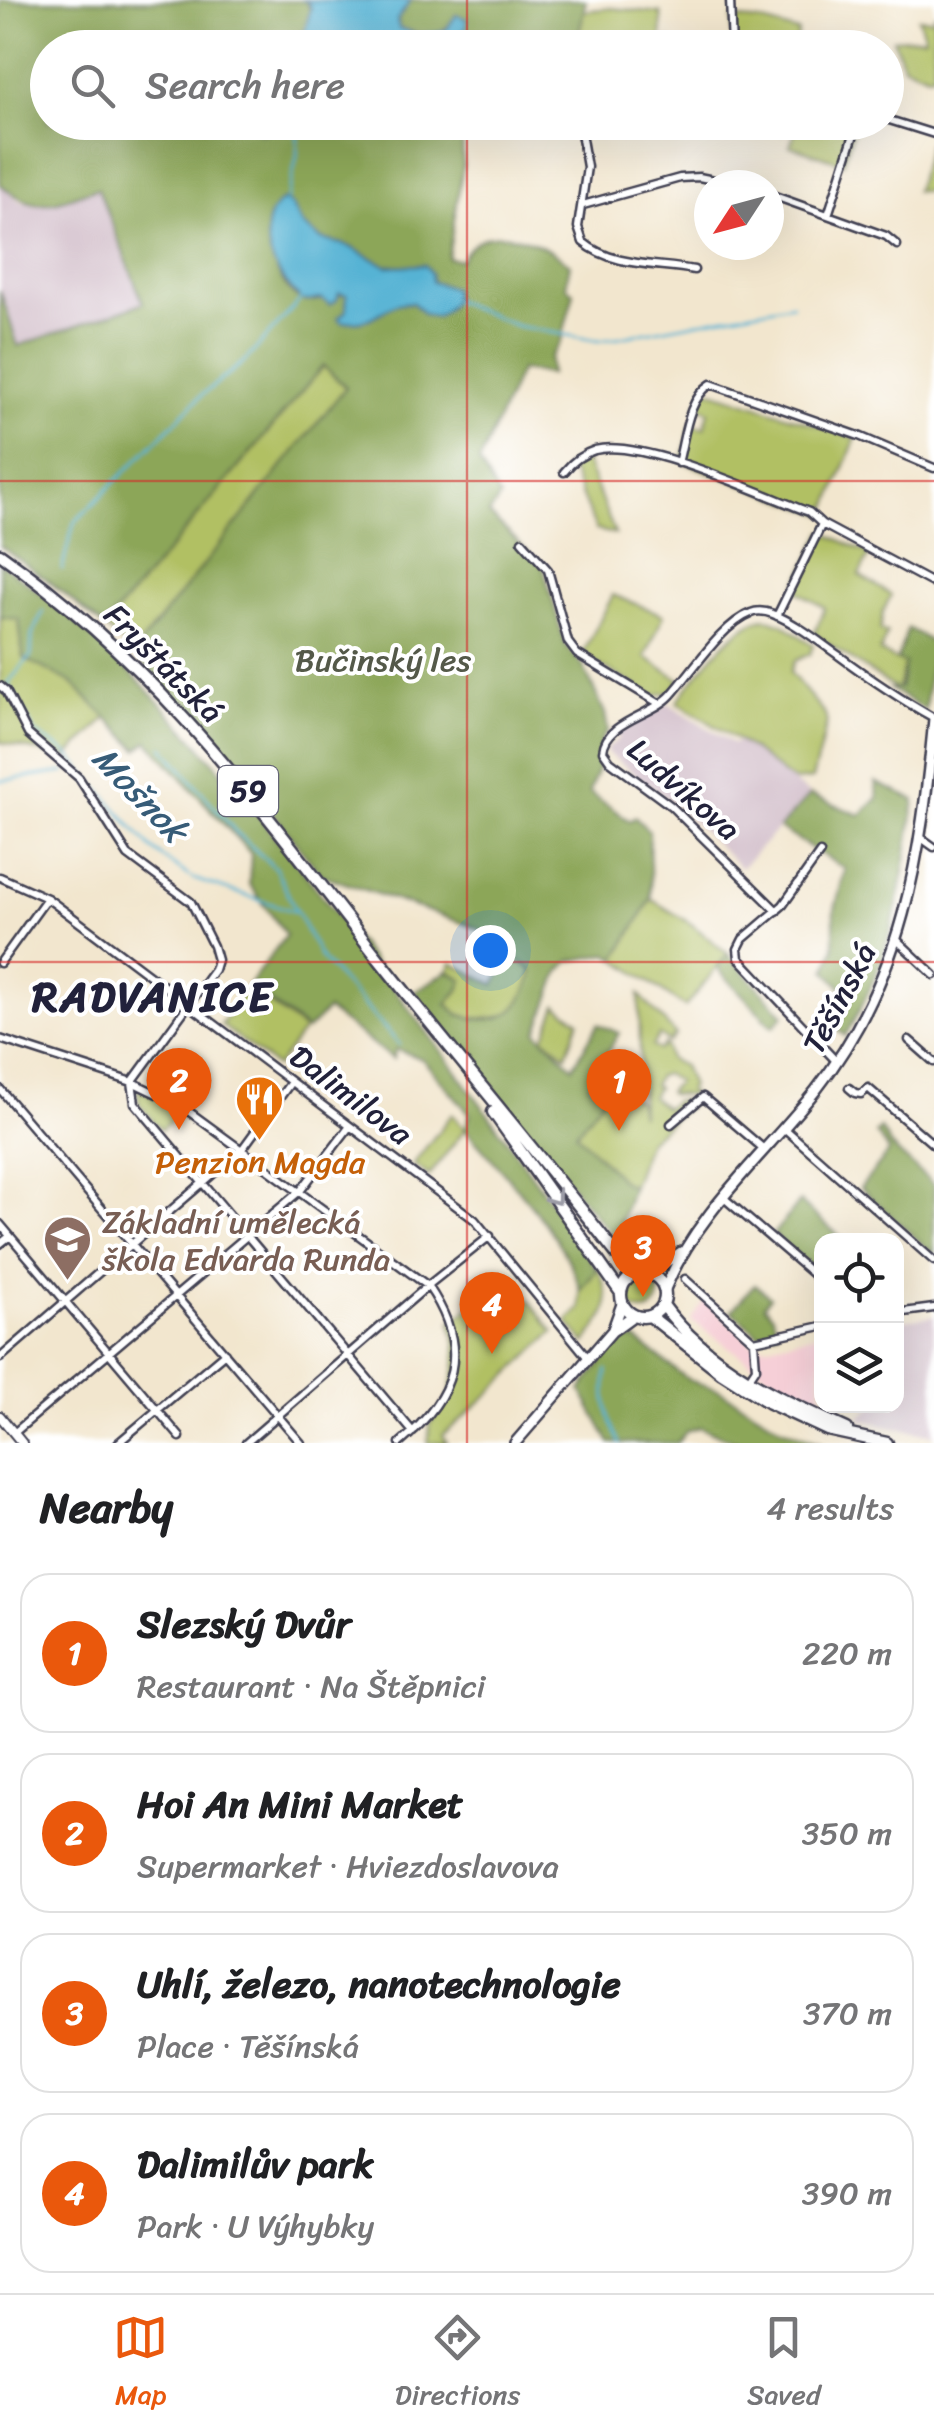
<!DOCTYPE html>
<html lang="en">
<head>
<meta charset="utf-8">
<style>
	body { margin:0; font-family:Sriracha,sans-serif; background:#f6f6f6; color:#202124 }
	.controls { position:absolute; right:30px; bottom:30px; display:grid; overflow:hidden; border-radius:20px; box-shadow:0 10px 40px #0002 }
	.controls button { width:90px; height:90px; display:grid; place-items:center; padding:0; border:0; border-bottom:2px solid #e0e0e0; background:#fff; color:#202124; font:50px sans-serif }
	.compass { position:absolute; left:694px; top:170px; width:90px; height:90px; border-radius:50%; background:#fff; box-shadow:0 10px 40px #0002; rotate:234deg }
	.you { position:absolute; left:490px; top:950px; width:35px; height:35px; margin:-25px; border:8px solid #fff; border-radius:50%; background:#1a73e8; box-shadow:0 0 0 15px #1a73e833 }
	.badge { display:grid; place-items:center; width:65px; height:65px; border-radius:50%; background:#ea580c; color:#fff; font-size:32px; font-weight:700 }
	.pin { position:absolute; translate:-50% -82px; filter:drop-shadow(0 2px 5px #0008) }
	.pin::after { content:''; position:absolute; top:52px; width:35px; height:30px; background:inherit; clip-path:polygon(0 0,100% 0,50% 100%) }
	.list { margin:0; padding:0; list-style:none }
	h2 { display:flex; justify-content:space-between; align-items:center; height:130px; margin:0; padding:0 40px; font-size:42px }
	h2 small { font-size:32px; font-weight:400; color:#757577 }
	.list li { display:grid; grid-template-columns:65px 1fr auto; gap:30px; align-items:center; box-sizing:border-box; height:160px; margin:0 20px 20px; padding:0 20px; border:2px solid #e0e0e0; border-radius:30px }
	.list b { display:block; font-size:38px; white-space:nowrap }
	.list p { margin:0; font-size:32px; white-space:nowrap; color:#757577 }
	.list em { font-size:32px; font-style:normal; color:#757577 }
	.icon { flex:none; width:55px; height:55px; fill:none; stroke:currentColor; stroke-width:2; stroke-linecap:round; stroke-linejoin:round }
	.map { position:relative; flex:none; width:934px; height:1443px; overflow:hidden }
	.search { position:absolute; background:#fff; box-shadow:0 10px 40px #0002; left:30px; right:30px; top:30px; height:110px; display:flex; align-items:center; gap:25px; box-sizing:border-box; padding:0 35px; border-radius:55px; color:#757577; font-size:38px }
	.sheet { height:850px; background:#fff }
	nav { display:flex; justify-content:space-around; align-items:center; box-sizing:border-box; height:140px; border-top:2px solid #e0e0e0; background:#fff; font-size:28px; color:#757577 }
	nav a { display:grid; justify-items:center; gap:5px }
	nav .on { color:#ea580c }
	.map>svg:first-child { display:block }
	.built { fill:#f6cfd7 }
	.industrial { fill:#d1bdc9 }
	.green { fill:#b1c063; stroke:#6a714f; stroke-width:2.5 }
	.forest { fill:#8ca659; stroke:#57644a; stroke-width:2.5; fill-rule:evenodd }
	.water { fill:#56b3d4; stroke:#3c6a88; stroke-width:2.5 }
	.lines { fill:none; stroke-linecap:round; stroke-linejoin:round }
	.stream { stroke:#56b3d4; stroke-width:2.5 }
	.minor-casing { stroke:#413f51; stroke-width:11 }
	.tertiary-casing { stroke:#413f51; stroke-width:12 }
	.secondary-casing { stroke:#413f51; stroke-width:14 }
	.primary-casing { stroke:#413f51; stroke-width:15 }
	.minor { stroke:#fff; stroke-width:6 }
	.tertiary { stroke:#fff; stroke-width:8 }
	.secondary { stroke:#fff; stroke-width:9 }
	.primary { stroke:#fff; stroke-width:10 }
	.oneway { stroke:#9c9ca7 }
	.grid { fill:none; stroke:#d62828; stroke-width:2.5; stroke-opacity:0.55 }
	.labels { text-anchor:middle; stroke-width:8; stroke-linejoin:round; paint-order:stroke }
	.shield { fill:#fff; stroke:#646476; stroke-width:2.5 }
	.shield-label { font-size:30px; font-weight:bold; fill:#22223b }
	.park-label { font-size:32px; fill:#545949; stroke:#fff }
	.street-label { font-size:32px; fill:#22223b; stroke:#fff }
	.food-label { font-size:32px; fill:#c56008; stroke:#fff }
	.education-label { font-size:32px; fill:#785e54; stroke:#fff; text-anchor:start }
	.water-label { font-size:35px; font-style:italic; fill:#375c78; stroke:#fff }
	.district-label { font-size:42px; font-weight:bold; letter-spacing:2.5px; fill:#22223b; stroke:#fff }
</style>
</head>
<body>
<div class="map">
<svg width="934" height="1443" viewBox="0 0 934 1443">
	<rect width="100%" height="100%" fill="#fff"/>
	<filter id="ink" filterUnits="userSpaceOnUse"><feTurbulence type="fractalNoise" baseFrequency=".01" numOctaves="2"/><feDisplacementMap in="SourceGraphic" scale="20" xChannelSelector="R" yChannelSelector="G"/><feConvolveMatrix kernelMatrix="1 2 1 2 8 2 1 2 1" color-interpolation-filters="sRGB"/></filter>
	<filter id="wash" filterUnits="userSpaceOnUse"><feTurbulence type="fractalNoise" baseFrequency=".0048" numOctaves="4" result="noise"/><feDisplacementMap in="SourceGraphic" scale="40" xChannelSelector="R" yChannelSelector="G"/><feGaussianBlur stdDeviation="2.25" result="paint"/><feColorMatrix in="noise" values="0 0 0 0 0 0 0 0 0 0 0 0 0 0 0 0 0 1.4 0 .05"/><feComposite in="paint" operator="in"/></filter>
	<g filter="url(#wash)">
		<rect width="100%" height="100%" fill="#f2e6ce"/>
		<!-- built -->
		<path class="built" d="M705 1300 753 1344 766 1346 821 1333V1403L765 1373 691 1320Z"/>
		<!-- industrial -->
		<path class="industrial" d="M0 185 21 202 35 205 98 188 143 304 18 346 0 290Z
			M668 703 734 744 738 741 753 750 810 795 741 868 675 804 607 753 606 749 620 738 616 734Z
			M934 1316V1435L863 1420 860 1417 873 1406H896L897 1321Z"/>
		<!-- green -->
		<path class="green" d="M611 8 661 13 662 41 670 40 671 47H576L583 11Z
			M934 13V74L928 75 903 65 893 39 925 37 918 18 933 19Z
			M732 18 760 21 798 32 796 47H732Z
			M798 123H856L843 163 790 146Z
			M930 140 934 141V191H915Z
			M324 366 346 388 141 643 137 657 104 627Z
			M706 389 856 438 825 515 685 463 683 458 691 425 704 428 709 411 696 406Z
			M584 457 615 534 596 530 570 468Z
			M823 532 870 554 859 575 891 595 883 612 880 630 887 633 880 652 905 664 897 690 814 634 825 608 794 589Z
			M613 595 664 615 645 657 681 680 670 692 654 696 582 655Z
			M0 617 19 619 23 658 71 682 107 718 66 758 0 742Z
			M766 618 783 624 813 645 810 654 795 661 790 672 825 714 827 723 812 779 795 781 787 777 753 750 677 702C694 678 737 620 766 618Z
			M651 899 690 923 728 954 685 1007 616 959Z
			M509 955 519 958 533 971C523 1007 515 1021 476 1018 462 1017 457 1014 447 1004L459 990 461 978 448 971 452 963 495 985Z
			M248 987 304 1030 276 1067 221 1025Z
			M639 994 676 1035 669 1042 659 1035 652 1046 659 1050 665 1044 669 1059 683 1066 691 1086 688 1090 695 1096 670 1094 668 1092 677 1081 664 1074 658 1076 653 1085 657 1088 651 1097 665 1108 674 1101 695 1100 648 1141 632 1186 624 1183 576 1133 605 1096 614 1102 621 1091 638 1101 641 1116Z
			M557 1005 579 1021 566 1055 544 1038Z
			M137 1088 170 1103 176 1117 161 1130 139 1104Z
			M452 1114 465 1129 429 1176 413 1164Z
			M598 1268C614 1306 609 1312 585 1343L567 1322 580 1309V1291Z
			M511 1276 554 1332C516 1366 483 1403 443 1435L447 1443H428L430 1424 450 1394 455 1368 456 1345 451 1322Z
			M627 1295a16 16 0 1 1 32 0a16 16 0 1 1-32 0Z"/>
		<!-- forest -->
		<path class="forest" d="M0 0 306 1 312 14 304 34 308 38 346 44 350 47 48 48V122L262 123 255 130 263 134 280 123H462L463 166 448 258 461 260C483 215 540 241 570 264L566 286 574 293 561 342 550 358V374L520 370 479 463 500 498 489 514 543 566 565 644 583 666 605 713 608 731 602 739 599 756 602 759 589 792 630 821 635 817 649 831 651 899 616 959 608 954 570 961 559 973 537 1032 573 1067 598 1024 619 1033 589 1085 605 1096 576 1133 624 1183 632 1186 621 1222 647 1253 621 1243 597 1218 414 992 448 971 463 980 459 990 447 1004 457 1014C501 1028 521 1015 533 971L477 928 321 875 224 750 137 657 141 643 346 387 323 366 104 627 46 579 0 546V290L18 346 143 303 98 188C53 201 39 217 0 184ZM283 200 303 226 321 239 346 245 387 266H401L454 296 448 309 421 308 413 303H397L361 321 346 311 347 295C333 292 322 302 308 301 278 300 254 222 283 200Z
			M411 0H586L578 38 549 33 500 35 494 47H445L453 21C439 40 419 35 399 28 395 14 403 10 411 0Z
			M0 563C141 662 239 789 344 924 431 1036 517 1149 595 1267V1272L580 1291C571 1243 499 1167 465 1129L470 1114 422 1059 396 1049 393 1059 327 1010 307 1030 248 986 286 935 249 884 251 854 148 741 138 749 71 682 23 658 19 619 0 617Z
			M908 628 933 643 925 710 890 689 900 688 905 664 897 659Z
			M875 782 915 800C902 890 893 957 845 1036L836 1028 824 1041 815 1031 832 1016 843 989 826 971 834 949V913L845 869 779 828 810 795 860 815 878 798Z
			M728 954 784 1015 773 1027 717 968Z
			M881 1129 891 1146 934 1185V1255L860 1188 889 1152 876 1133Z
			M800 1202 844 1240H822L821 1276 773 1234Z
			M755 1284 770 1297 764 1305 773 1315 777 1331 759 1335 731 1311Z
			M635 1339 689 1380 719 1390 782 1428 823 1443H739L699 1427 686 1432 677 1443H610L581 1390 618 1341Z"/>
		<!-- water -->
		<path class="water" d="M301 0H411L397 20 399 28 418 35 446 30 456 15 467 19 466 29 445 47H350L346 44 308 38 304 34 311 8 307 1Z
			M283 200 291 205 303 226 321 239 346 245 387 266 425 265 431 273 432 282 453 288C456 303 447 310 436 317L424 314 413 303C394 301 390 308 375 316 365 322 353 322 342 322L338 318 346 311 347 295 339 293 337 300 330 305 322 299C317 299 311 302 306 301 299 300 293 291 288 285 269 263 254 221 283 200Z"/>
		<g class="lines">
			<!-- stream -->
			<path class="stream" d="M305 48 308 38
				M287 200 297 156 298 122
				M453 300 517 326 599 341 792 304
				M62 569 74 523 203 394 245 361 303 297
				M43 612 32 635 31 656 8 683 34 732 67 753 150 847 169 862 194 879 297 912 320 957 400 1045
				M163 747 236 832 276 869 296 911
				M0 781 65 772
				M607 1370C603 1398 607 1418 620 1443"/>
		</g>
	</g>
	<g filter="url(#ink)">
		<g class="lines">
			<defs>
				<path id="minor" d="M730 0 732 48
					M886 119 934 134
					M579 122 587 167 578 227 583 242C612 267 657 263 694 270
					M769 194 886 236 897 245
					M583 205 680 178 699 177 737 185
					M828 215 858 122
					M678 463C685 438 687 399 711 384L859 436 934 468
					M564 472C572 462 582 454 595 450 642 438 761 494 809 512L822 524 934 584
					M522 541 548 570 568 642 577 654 660 704
					M777 616 822 524
					M0 686 6 691 28 734 79 778 128 855 191 902 213 946 217 960 214 970 132 1082 135 1103 413 1432
					M920 837 934 847
					M820 853 783 905 743 939 738 949 739 958 836 1061
					M0 877 47 898 475 1220 588 1358
					M777 911 671 806 610 761 603 751C606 721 652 716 671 695 692 672 722 624 751 613 758 610 765 611 773 614 796 623 818 641 838 655 869 678 900 699 934 718
					M897 940 934 975
					M0 963 47 898
					M0 1039 132 1082 180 1105 428 1286C472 1350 456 1396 400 1443
					M909 1040 934 1062
					M849 1088 855 1093 861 1094 868 1088 934 1145
					M0 1089 301 1443
					M671 1124 703 1097 765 1150
					M784 1128 934 1261
					M724 1198 822 1282
					M0 1224 180 1437
					M0 1244 10 1236
					M685 1279 754 1341
					M896 1313 934 1308
					M754 1341 822 1326
					M0 1358 243 1148 291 1082
					M748 1380 756 1368 754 1341
					M14 1433 301 1190 350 1126
					M118 1443 225 1353
					M246 1443 431 1283 490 1236"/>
				<path id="tertiary" d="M0 1416 22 1443"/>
				<path id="secondary" d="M650 1273 681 1252
					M665 1289C697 1212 765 1154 816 1090 904 978 921 856 934 719
					M613 1329 622 1304
					M515 1443 612 1331 634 1315"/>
				<path id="primary" d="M0 554C162 668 261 809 381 962 460 1061 541 1157 619 1257L640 1273
					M493 1112 621 1293
					M621 1295a22 22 0 1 1 44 0a22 22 0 1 1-44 0Z
					M663 1305C707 1366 781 1400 847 1429
					M650 1316 722 1373 769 1403 827 1430 887 1443"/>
			</defs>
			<!-- minor casing -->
			<use href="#minor" class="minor-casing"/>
			<!-- tertiary casing -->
			<use href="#tertiary" class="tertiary-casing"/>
			<!-- secondary casing -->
			<use href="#secondary" class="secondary-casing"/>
			<!-- primary casing -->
			<use href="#primary" class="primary-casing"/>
			<!-- minor -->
			<use href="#minor" class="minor"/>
			<!-- tertiary -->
			<use href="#tertiary" class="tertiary"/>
			<!-- secondary -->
			<use href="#secondary" class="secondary"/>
			<!-- primary -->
			<use href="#primary" class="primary"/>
		</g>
		<!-- one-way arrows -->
		<defs><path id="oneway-chevron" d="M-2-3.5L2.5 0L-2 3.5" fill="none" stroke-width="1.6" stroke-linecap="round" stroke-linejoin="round" transform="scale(2.5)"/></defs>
		<use class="oneway" href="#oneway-chevron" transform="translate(555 1198) rotate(54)"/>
	</g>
	<!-- grid -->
	<path class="grid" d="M467 0V48M467 122V1443M0 481H934M0 962H934"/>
	<!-- icons -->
	<defs>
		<symbol id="restaurant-pin" viewBox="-11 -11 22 30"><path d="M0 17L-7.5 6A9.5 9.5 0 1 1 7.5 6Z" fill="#e8710a" stroke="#fff"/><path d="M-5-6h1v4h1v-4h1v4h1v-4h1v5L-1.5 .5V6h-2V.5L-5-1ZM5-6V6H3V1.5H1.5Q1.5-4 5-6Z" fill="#fff"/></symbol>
		<symbol id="school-pin" viewBox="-11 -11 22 30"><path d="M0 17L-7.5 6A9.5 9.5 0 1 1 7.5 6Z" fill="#8d6e63" stroke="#fff"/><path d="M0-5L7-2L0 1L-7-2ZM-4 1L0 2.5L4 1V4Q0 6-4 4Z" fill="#fff"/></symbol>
	</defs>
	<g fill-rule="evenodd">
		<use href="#restaurant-pin" x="232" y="1072" width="55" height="75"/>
		<use href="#school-pin" x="40" y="1212" width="55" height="75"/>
	</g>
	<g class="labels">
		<!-- shield labels -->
		<rect class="shield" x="218" y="766" width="60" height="50" rx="8"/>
		<g class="shield-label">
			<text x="248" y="801">59</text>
		</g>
		<!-- park labels -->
		<g class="park-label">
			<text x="383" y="671">Bučinský les</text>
		</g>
		<!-- street labels -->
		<g class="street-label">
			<text transform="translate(164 663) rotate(45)" y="11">Fryštátská</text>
			<text transform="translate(684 789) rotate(41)" y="11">Ludvíkova</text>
			<text transform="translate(839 998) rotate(-62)" y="11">Těšínská</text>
			<text transform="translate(351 1095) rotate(37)" y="11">Dalimilova</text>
		</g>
		<!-- food labels -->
		<g class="food-label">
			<text x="260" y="1173">Penzion Magda</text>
		</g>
		<!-- education labels -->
		<g class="education-label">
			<text x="102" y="1233">Základní umělecká<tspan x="102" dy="37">škola Edvarda Runda</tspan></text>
		</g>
		<!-- water labels -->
		<g class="water-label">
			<text transform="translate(140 794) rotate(46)" y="12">Mošnok</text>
		</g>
		<!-- district labels -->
		<g class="district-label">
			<text x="153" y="1011">RADVANICE</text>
		</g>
	</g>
</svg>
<div class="controls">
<button><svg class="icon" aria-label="locate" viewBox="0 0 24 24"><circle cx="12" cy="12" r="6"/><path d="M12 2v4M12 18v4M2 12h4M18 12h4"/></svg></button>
<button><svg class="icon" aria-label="layers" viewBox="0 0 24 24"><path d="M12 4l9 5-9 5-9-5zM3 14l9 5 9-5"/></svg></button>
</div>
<svg class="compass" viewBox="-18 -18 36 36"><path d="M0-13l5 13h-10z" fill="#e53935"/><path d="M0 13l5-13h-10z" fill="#757577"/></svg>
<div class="you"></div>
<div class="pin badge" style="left:619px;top:1131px">1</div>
<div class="pin badge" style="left:179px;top:1130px">2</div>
<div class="pin badge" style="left:643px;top:1297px">3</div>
<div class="pin badge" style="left:492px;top:1354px">4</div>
<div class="search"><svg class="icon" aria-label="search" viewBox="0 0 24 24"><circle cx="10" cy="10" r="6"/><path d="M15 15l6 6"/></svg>Search here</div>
</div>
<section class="sheet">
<h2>Nearby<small>4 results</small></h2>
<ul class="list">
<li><span class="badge">1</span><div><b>Slezský Dvůr</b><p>Restaurant · Na Štěpnici</p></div><em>220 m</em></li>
<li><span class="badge">2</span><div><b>Hoi An Mini Market</b><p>Supermarket · Hviezdoslavova</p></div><em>350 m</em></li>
<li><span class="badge">3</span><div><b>Uhlí, železo, nanotechnologie</b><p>Place · Těšínská</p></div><em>370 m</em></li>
<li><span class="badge">4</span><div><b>Dalimilův park</b><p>Park · U Výhybky</p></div><em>390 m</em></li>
</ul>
</section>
<nav>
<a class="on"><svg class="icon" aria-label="map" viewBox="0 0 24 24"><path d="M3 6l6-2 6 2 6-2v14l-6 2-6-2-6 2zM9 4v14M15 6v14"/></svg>Map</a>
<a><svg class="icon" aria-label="directions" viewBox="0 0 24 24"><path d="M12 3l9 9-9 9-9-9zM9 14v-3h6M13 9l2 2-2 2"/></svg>Directions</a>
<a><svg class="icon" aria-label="saved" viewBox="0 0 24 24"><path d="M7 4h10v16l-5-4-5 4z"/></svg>Saved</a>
</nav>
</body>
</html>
